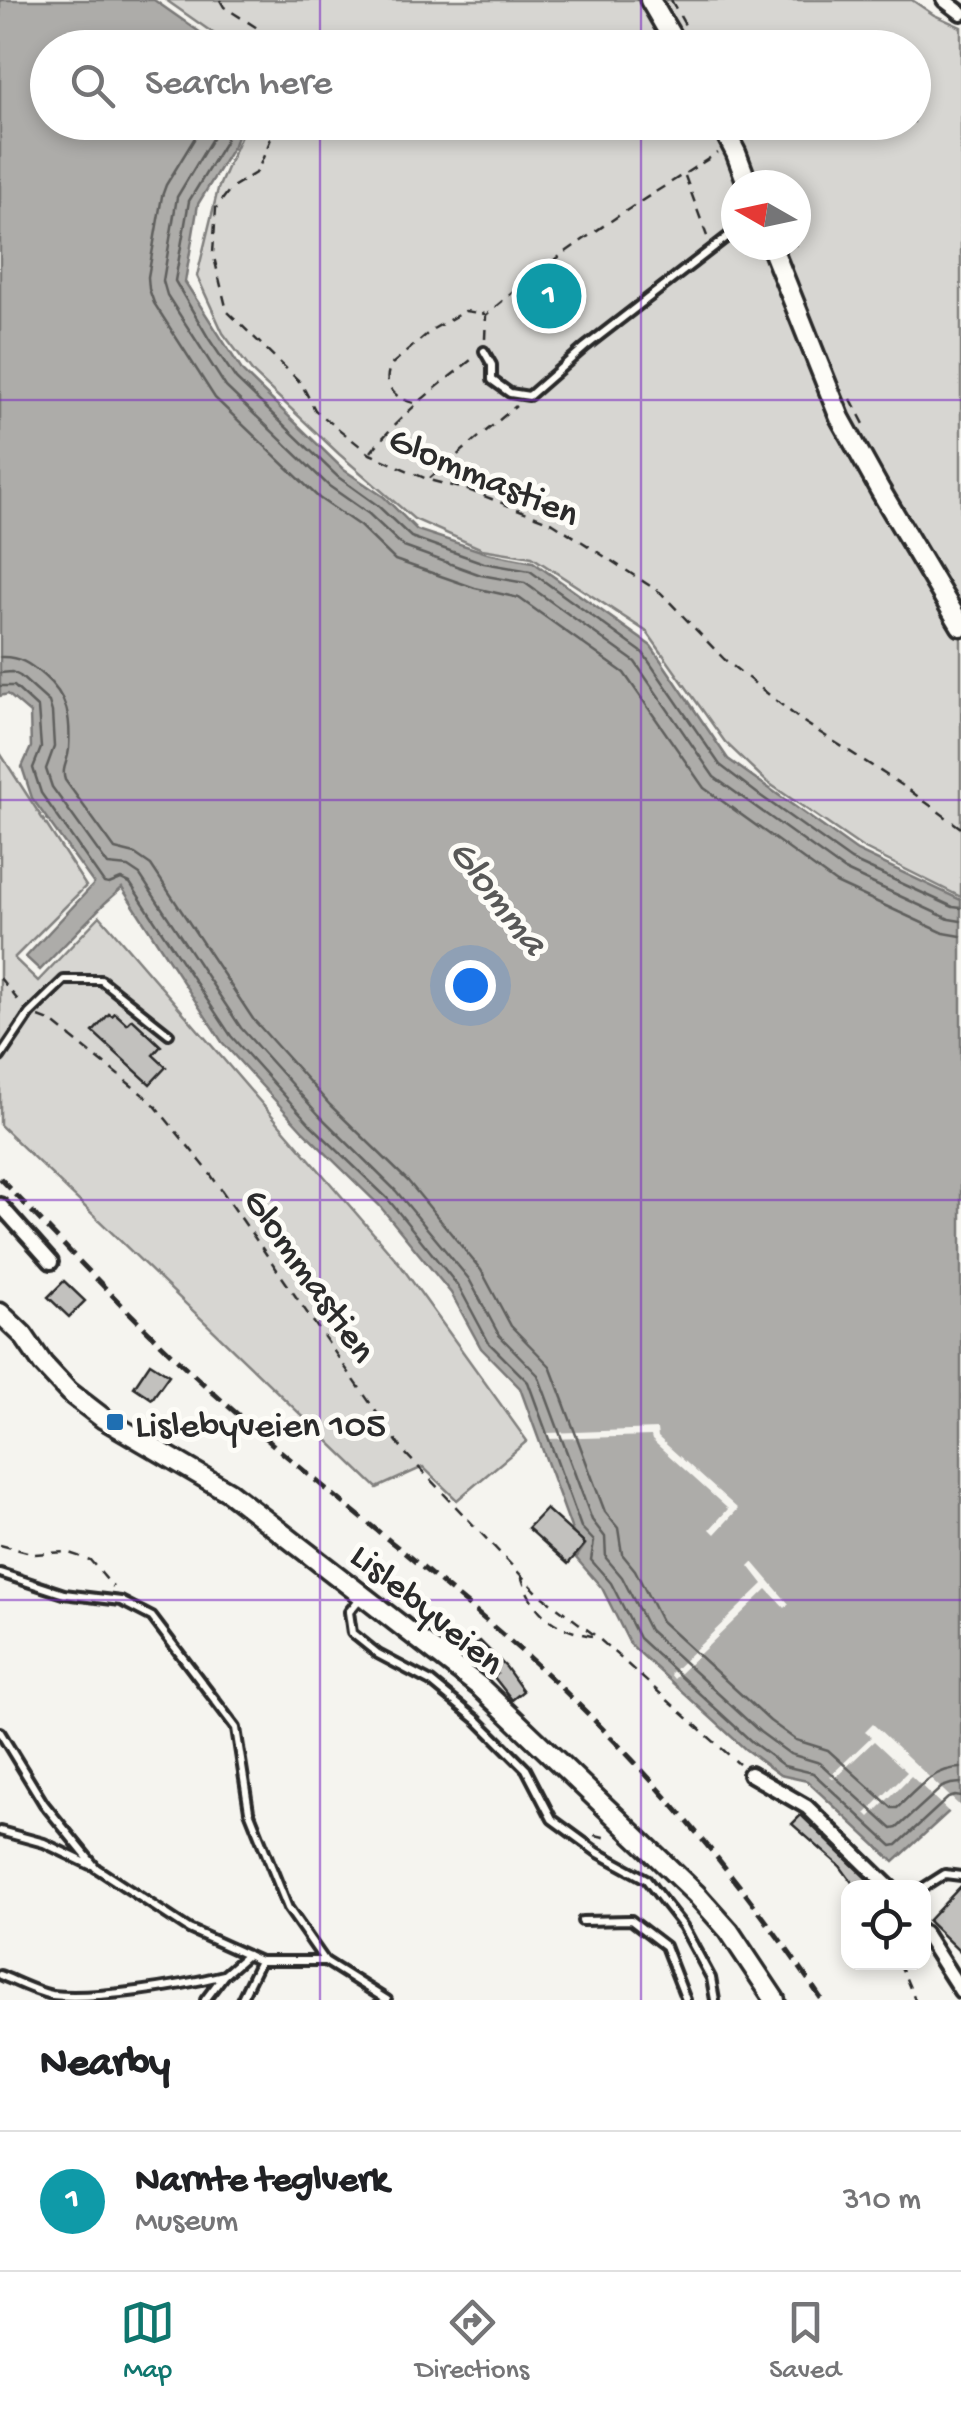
<!DOCTYPE html>
<html lang="en">
<head>
<meta charset="utf-8">
<style>
	body { margin:0; font-family:"Gochi Hand",sans-serif; background:#f6f6f6; color:#202124 }
	.controls { position:absolute; right:30px; bottom:30px; display:grid; overflow:hidden; border-radius:20px; box-shadow:0 5px 15px #0003 }
	.controls button { width:90px; height:90px; display:grid; place-items:center; padding:0; border:0; border-bottom:2px solid #e0e0e0; background:#fff; color:#202124; font:50px sans-serif }
	.compass { position:absolute; left:721px; top:170px; width:90px; height:90px; border-radius:50%; background:#fff; box-shadow:0 5px 15px #0003; rotate:279deg }
	.you { position:absolute; left:470px; top:985px; width:35px; height:35px; margin:-25px; border:8px solid #fff; border-radius:50%; background:#1a73e8; box-shadow:0 0 0 15px #1a73e833 }
	.badge { display:grid; place-items:center; width:65px; height:65px; border-radius:50%; background:#0f766e; color:#fff; font-size:32px; font-weight:700 }
	.pin { position:absolute; translate:-50% -50%; border:5px solid #fff; box-shadow:0 2px 10px #0006 }
	.list { margin:0; padding:0; list-style:none }
	h2 { display:flex; justify-content:space-between; align-items:center; height:130px; margin:0; padding:0 40px; font-size:42px }
	h2 small { font-size:32px; font-weight:400; color:#757577 }
	.list li { display:grid; grid-template-columns:65px 1fr auto; gap:30px; align-items:center; box-sizing:border-box; height:140px; padding:0 40px; border-top:2px solid #e0e0e0 }
	.list b { display:block; font-size:38px; white-space:nowrap }
	.list p { margin:0; font-size:32px; white-space:nowrap; color:#757577 }
	.list em { font-size:32px; font-style:normal; color:#757577 }
	.icon { flex:none; width:55px; height:55px; fill:none; stroke:currentColor; stroke-width:2; stroke-linecap:round; stroke-linejoin:round }
	.map { position:relative; flex:none; width:961px; height:2000px; overflow:hidden }
	.search { position:absolute; background:#fff; box-shadow:0 5px 15px #0003; left:30px; right:30px; top:30px; height:110px; display:flex; align-items:center; gap:25px; box-sizing:border-box; padding:0 35px; border-radius:55px; color:#757577; font-size:38px }
	.sheet { height:270px; background:#fff }
	nav { display:flex; justify-content:space-around; align-items:center; box-sizing:border-box; height:140px; border-top:2px solid #e0e0e0; background:#fff; font-size:28px; color:#757577 }
	nav a { display:grid; justify-items:center; gap:5px }
	nav .on { color:#0f766e }
	.map>svg:first-child { display:block }
	.green { fill:#d7d6d2; stroke:#81807e; stroke-width:2.5; fill-rule:evenodd }
	.water { fill:#adaca9; stroke:#797877; stroke-width:2.5 }
	.pier { fill:#f5f4ef }
	.lines { fill:none; stroke-linecap:round; stroke-linejoin:round }
	.shore { stroke:#5f5f5d; stroke-width:2.5 }
	.building { fill:#c2c1be; stroke:#2b2b2b; stroke-width:2.5 }
	.lane-casing { stroke:#2b2b2b; stroke-width:14 }
	.street-casing { stroke:#2b2b2b; stroke-width:20 }
	.secondary-casing { stroke:#2b2b2b; stroke-width:25 }
	.path { stroke:#2b2b2b; stroke-width:2.5; stroke-dasharray:10 8; stroke-linecap:butt }
	.lane { stroke:#fdfcf7; stroke-width:6 }
	.street { stroke:#fdfcf7; stroke-width:12 }
	.secondary { stroke:#fdfcf7; stroke-width:18 }
	.rail { stroke:#2b2b2b; stroke-width:5; stroke-dasharray:15 8; stroke-linecap:butt }
	.grid { fill:none; stroke:#7b2cbf; stroke-width:2.5; stroke-opacity:0.55 }
	.poi-dot { fill:#1f6fb2; stroke:#fdfcf7; stroke-width:4 }
	.labels { text-anchor:middle; stroke-width:10; stroke-linejoin:round; paint-order:stroke }
	.street-label { font-size:38px; fill:#2b2b2b; stroke:#fdfcf7 }
	.poi-label { font-size:38px; fill:#2b2b2b; stroke:#fdfcf7; text-anchor:start }
	.water-label { font-size:40px; font-style:italic; fill:#585857; stroke:#fdfcf7 }
</style>
</head>
<body>
<div class="map">
<svg width="961" height="2000" viewBox="0 0 961 2000">
	<rect width="100%" height="100%" fill="#f5f4ef"/>
	<filter id="ink" filterUnits="userSpaceOnUse"><feTurbulence type="fractalNoise" baseFrequency=".01" numOctaves="2"/><feDisplacementMap in="SourceGraphic" scale="20" xChannelSelector="R" yChannelSelector="G"/><feConvolveMatrix kernelMatrix="1 2 1 2 8 2 1 2 1" color-interpolation-filters="sRGB"/></filter>
	<g filter="url(#ink)">
		<!-- green -->
		<path class="green" d="M166 0H912L934 15 961 27V897L863 848 767 782 725 742 647 632 532 557 482 549 414 519 339 454 254 374 223 333 197 276 218 189 246 123 914 122V48L233 47ZM736 185H796V245H736Z
			M0 753 86 886 14 958 38 981 100 916 399 1263 527 1441 457 1500 423 1467 377 1488 0 1125Z"/>
		<!-- water -->
		<path class="water" d="M0 0H154L221 47 48 48V122L241 123 234 145 198 204 185 282 243 372 344 470 384 497 417 530 487 553 533 562 651 646 728 759 857 851 961 900V1810L956 1805 894 1862 807 1781 780 1775 745 1749 630 1644 602 1588 576 1558 585 1545 573 1533 520 1388 481 1348 451 1293 379 1205 303 1131 222 1042 122 888 105 903 40 970 26 957 94 884 32 798 22 767 31 747 30 713 8 694 0 696Z"/>
		<!-- pier -->
		<path class="pier" d="M657 1429 658 1437 738 1509 715 1534 710 1529 728 1509 652 1440 651 1436 548 1439V1433Z
			M753 1562 789 1604 785 1608 767 1589 674 1679 670 1674 763 1584 749 1566Z
			M873 1724 961 1807V1815L956 1811 952 1815 911 1776 870 1817 866 1813 907 1772 874 1741 834 1779 830 1776 871 1737 865 1732Z"/>
		<g class="lines">
			<!-- shore -->
			<path class="shore" d="M202 122 199 131 166 185 162 196 148 277 149 289 154 303 215 398 319 498 360 526 395 560 475 588 519 598 624 673 704 788 836 883 944 933 961 936
				M217 122 213 137 177 197 163 281 167 295 226 387 329 486 369 514 404 547 481 575 525 583 635 662 714 777 844 870 949 919 961 921
				M230 122 225 142 189 201 175 281 209 339 236 379 338 477 377 505 411 537 484 563 530 571 643 653 720 765 758 794 851 860 953 907 961 908
				M0 657C19 656 30 664 44 676 68 697 71 717 69 749 68 762 61 768 65 780L115 849 135 854 151 865 253 1019 330 1105 408 1181 481 1270 511 1326 550 1366 605 1512 618 1528 622 1554 635 1570 661 1621 770 1721 796 1740 828 1750 892 1808H897C916 1790 933 1768 961 1768
				M0 673 12 672 20 676 49 702 52 712 54 747 46 769 52 787 108 865 128 867 140 875 241 1028 319 1115 396 1191 469 1279 499 1335 538 1375 592 1520 605 1537 606 1558 622 1577 649 1630 760 1732 790 1754 820 1763 892 1829 897 1828 942 1787 951 1784 961 1783
				M0 686H14L38 708 41 748 33 768 41 793 104 883 109 884 121 879 130 883 231 1036 310 1124 387 1198 459 1287 489 1343 528 1382 581 1527 594 1541 591 1560 611 1583 639 1638 752 1742 784 1766 813 1773 892 1846 897 1845 948 1798 955 1796 961 1797"/>
		</g>
		<!-- building -->
		<path class="building" d="M115 1013 127 1024 132 1019 161 1046 153 1055 166 1067 150 1084 93 1032 109 1014 112 1016Z
			M64 1281 85 1301 69 1317 48 1297Z
			M150 1363 169 1375 152 1399 134 1387Z
			M546 1509 585 1544 568 1564 528 1528Z
			M480 1641 506 1667 523 1691 512 1700 494 1677 497 1674 472 1649Z
			M801 1815 871 1883 874 1888H856L840 1866 792 1824Z
			M961 1886V1953L928 1921Z"/>
		<g class="lines">
			<defs>
				<path id="lane" d="M484 351 492 365V380L510 393 529 396 585 347 736 230
					M0 1057 29 1014 64 980H101L169 1034
					M0 1573 64 1594 121 1601 152 1617 236 1728 249 1811 288 1908 325 1961 387 2000
					M362 1596 349 1612 352 1633 378 1654 431 1682 477 1720 526 1769 552 1819 597 1852 646 1879 683 1926 711 1978 715 2000
					M0 1732 44 1804 96 1868 189 1929 260 1961H324
					M0 1831 44 1843 90 1865
					M923 1888 945 1874 961 1876
					M582 1921 631 1920 665 1946 686 2000
					M0 1975C17 1982 34 1991 52 1995 95 2000 180 1986 224 1975
					M205 2000 224 1975 247 1955
					M241 2000 260 1961"/>
				<path id="street" d="M944 0 961 13
					M0 1205 51 1262
					M750 1774 807 1807 890 1888
					M924 1933 961 1991"/>
				<path id="secondary" d="M650 0 678 48
					M720 122 736 153 748 185
					M771 245 840 418 880 490 961 626
					M0 1313 23 1335 43 1364 69 1392 104 1419 229 1492 479 1686 696 1894 729 1931 775 2000"/>
			</defs>
			<!-- lane casing -->
			<use href="#lane" class="lane-casing"/>
			<!-- street casing -->
			<use href="#street" class="street-casing"/>
			<!-- secondary casing -->
			<use href="#secondary" class="secondary-casing"/>
			<!-- path -->
			<path class="path" d="M220 0 224 7 259 29 276 48
				M671 0 685 25
				M278 122 257 172 231 188 216 208 213 253 227 311 301 383 315 410 370 454 429 480 471 491 553 523 661 593 724 659 802 721 905 787 961 828
				M761 169 768 185
				M685 176 708 239
				M485 339 486 315C558 252 637 203 718 153
				M851 399 866 428
				M414 403C394 399 380 383 392 364L433 329 465 311 485 314
				M371 452C403 412 435 388 475 357
				M430 478 516 406
				M0 978 21 1004
				M39 1017 52 1022 152 1102 206 1168 405 1453 537 1592 597 1637 739 1764
				M0 1545 35 1554 66 1552 90 1560 113 1587
				M521 1575C532 1613 554 1630 592 1636
				M595 1835 612 1839
				M899 1962 915 2000"/>
			<!-- lane -->
			<use href="#lane" class="lane"/>
			<!-- street -->
			<use href="#street" class="street"/>
			<!-- secondary -->
			<use href="#secondary" class="secondary"/>
			<!-- rail -->
			<path class="rail" d="M0 1178C68 1249 135 1322 208 1388 311 1481 423 1564 527 1656 640 1758 737 1874 822 2000"/>
		</g>
	</g>
	<!-- grid -->
	<path class="grid" d="M320 0V48M641 0V48M320 122V2000M641 122V2000M0 400H961M0 800H961M0 1200H961M0 1600H961"/>
	<!-- markers -->
	<rect class="poi-dot" x="105" y="1412" width="20" height="20" rx="5"/>
	<g class="labels">
		<!-- street labels -->
		<g class="street-label">
			<text transform="translate(485 474) rotate(23)" y="13">Glommastien</text>
			<text transform="translate(312 1274) rotate(55)" y="13">Glommastien</text>
			<text transform="translate(429 1607) rotate(39)" y="13">Lislebyveien</text>
		</g>
		<!-- poi labels -->
		<g class="poi-label">
			<text x="135" y="1435">Lislebyveien 105</text>
		</g>
		<!-- water labels -->
		<g class="water-label">
			<text transform="translate(501 895) rotate(52)" y="14">Glomma</text>
		</g>
	</g>
</svg>
<div class="controls">
<button><svg class="icon" aria-label="locate" viewBox="0 0 24 24"><circle cx="12" cy="12" r="6"/><path d="M12 2v4M12 18v4M2 12h4M18 12h4"/></svg></button>
</div>
<svg class="compass" viewBox="-18 -18 36 36"><path d="M0-13l5 13h-10z" fill="#e53935"/><path d="M0 13l5-13h-10z" fill="#757577"/></svg>
<div class="you"></div>
<div class="pin badge" style="left:549px;top:296px;background:#0f9aa8">1</div>
<div class="search"><svg class="icon" aria-label="search" viewBox="0 0 24 24"><circle cx="10" cy="10" r="6"/><path d="M15 15l6 6"/></svg>Search here</div>
</div>
<section class="sheet">
<h2>Nearby<small></small></h2>
<ul class="list">
<li><span class="badge" style="background:#0f9aa8">1</span><div><b>Narnte teglverk</b><p>Museum</p></div><em>310 m</em></li>
</ul>
</section>
<nav>
<a class="on"><svg class="icon" aria-label="map" viewBox="0 0 24 24"><path d="M3 6l6-2 6 2 6-2v14l-6 2-6-2-6 2zM9 4v14M15 6v14"/></svg>Map</a>
<a><svg class="icon" aria-label="directions" viewBox="0 0 24 24"><path d="M12 3l9 9-9 9-9-9zM9 14v-3h6M13 9l2 2-2 2"/></svg>Directions</a>
<a><svg class="icon" aria-label="saved" viewBox="0 0 24 24"><path d="M7 4h10v16l-5-4-5 4z"/></svg>Saved</a>
</nav>
</body>
</html>
